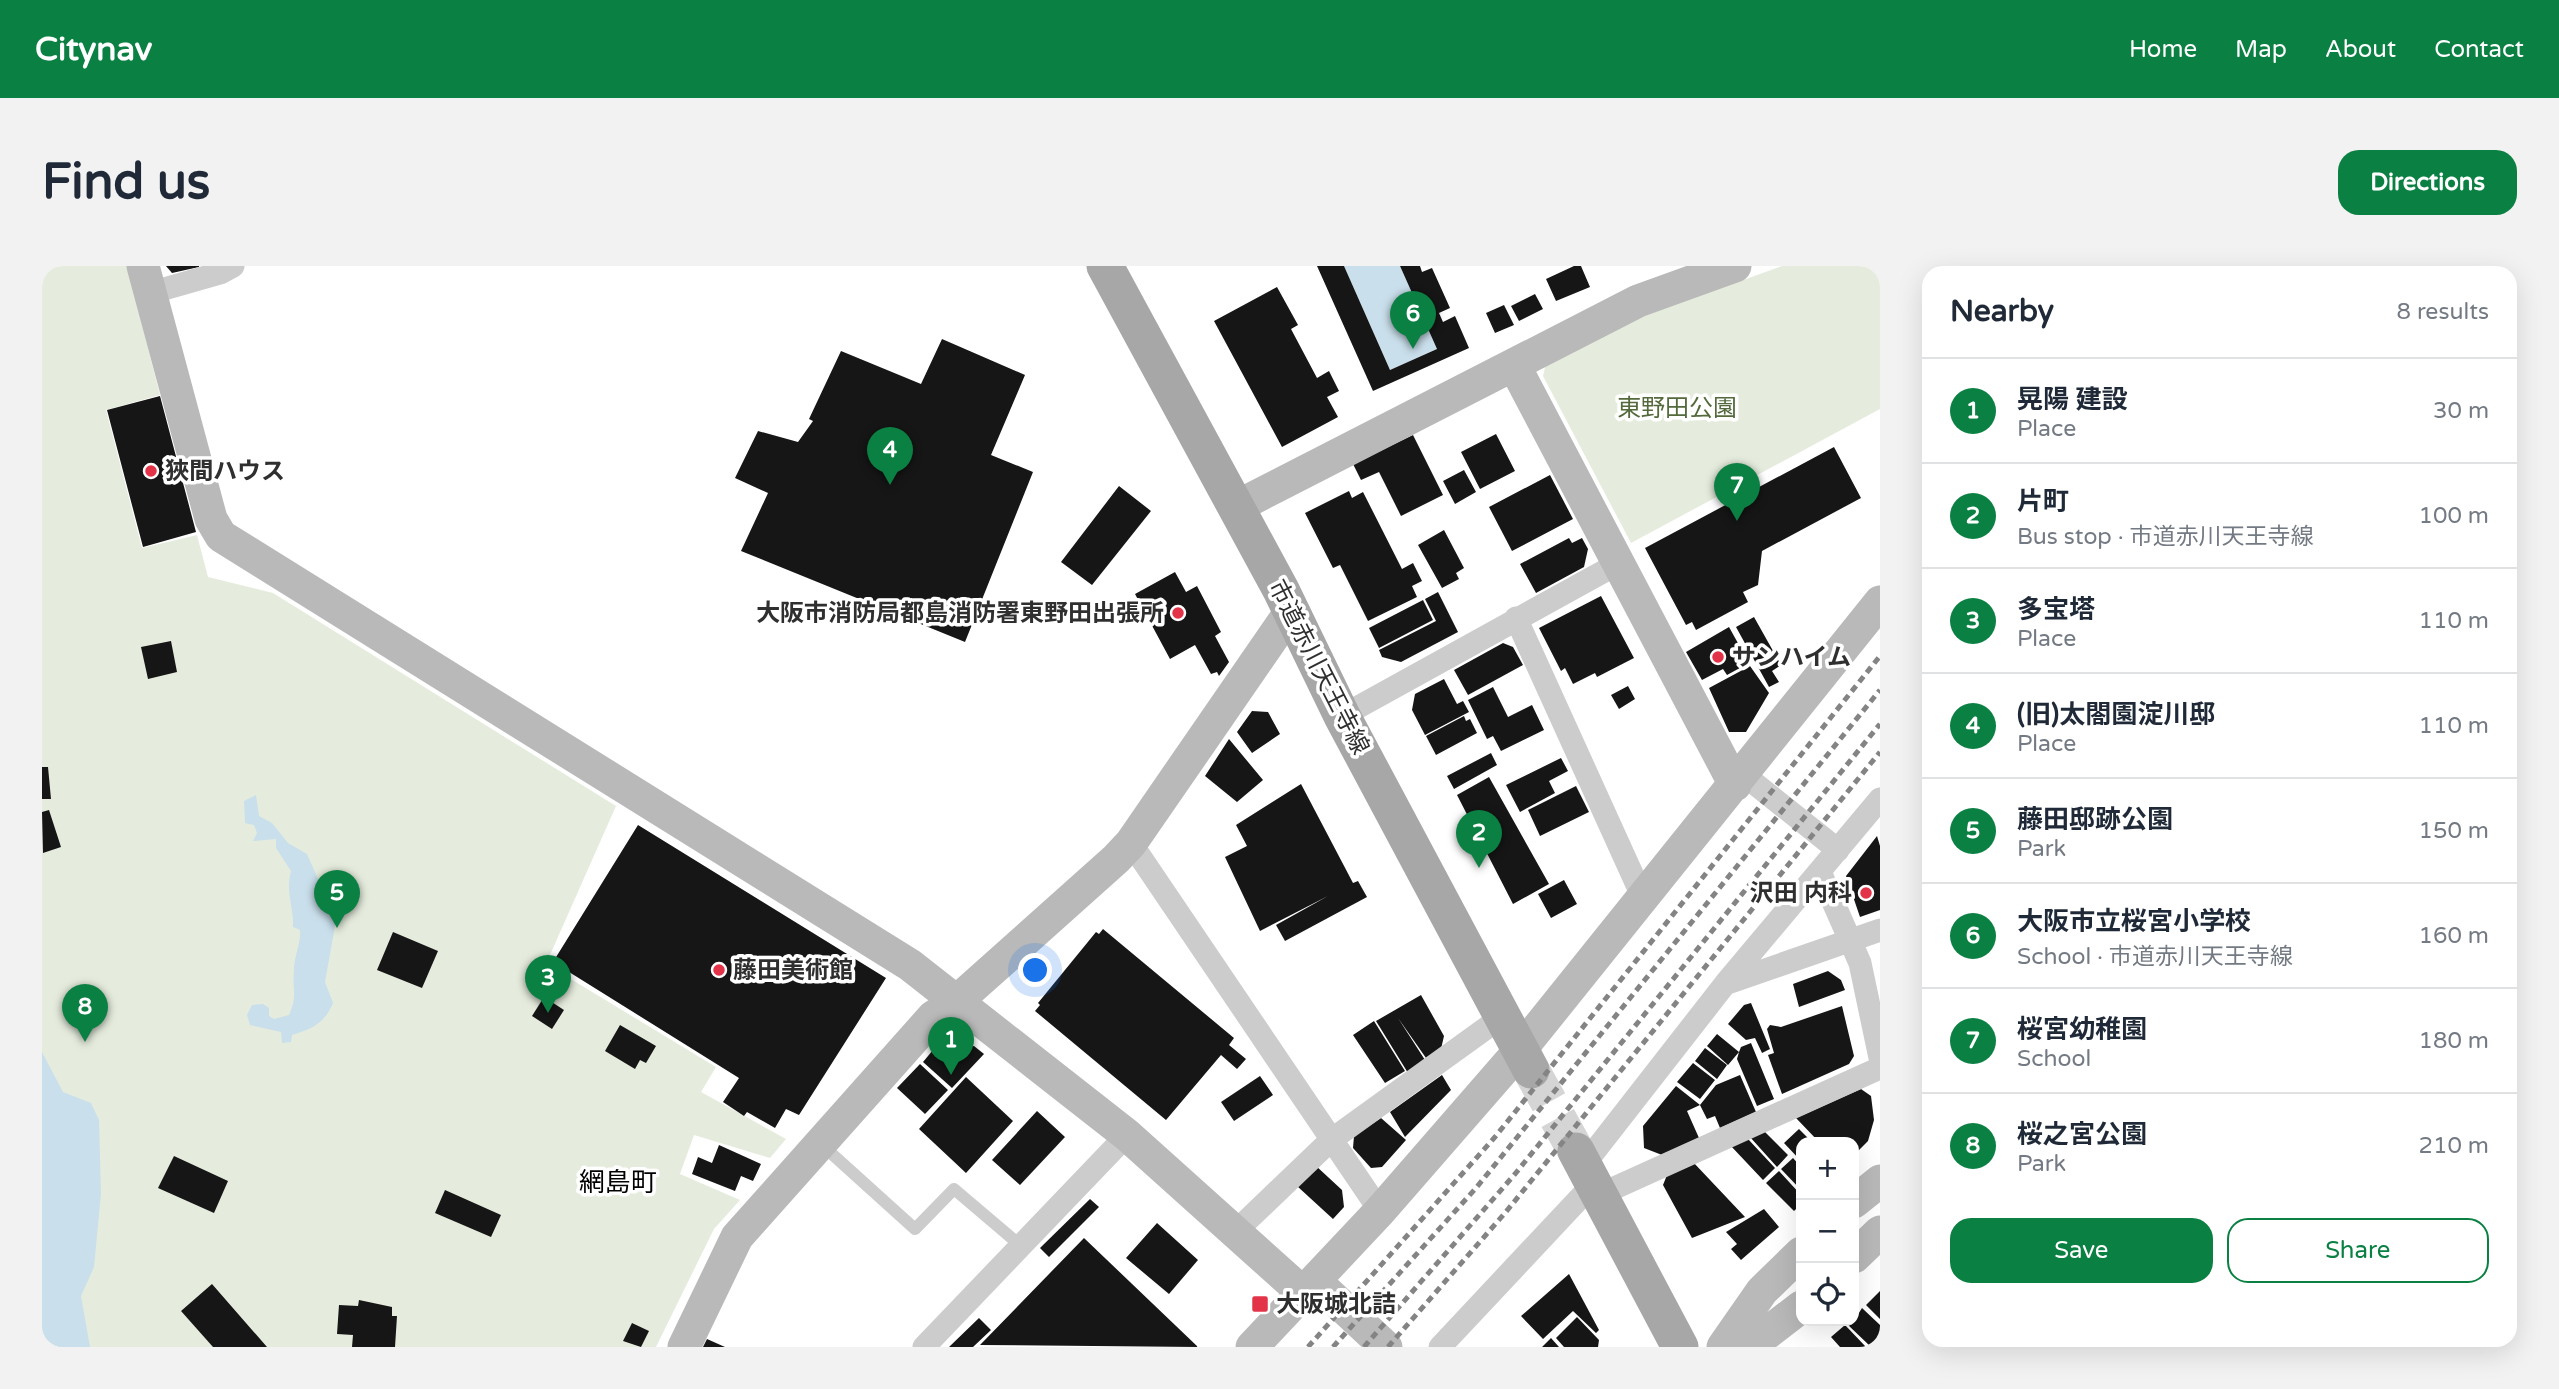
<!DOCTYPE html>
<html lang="en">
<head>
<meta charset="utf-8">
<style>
	body { margin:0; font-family:"Varela Round","Noto Sans JP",sans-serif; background:#f2f2f3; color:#1f2937 }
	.controls { position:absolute; right:21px; bottom:21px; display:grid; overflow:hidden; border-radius:14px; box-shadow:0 7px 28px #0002 }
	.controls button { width:63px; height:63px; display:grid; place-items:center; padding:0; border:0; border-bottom:2px solid #e0e1e3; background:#fff; color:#1f2937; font:35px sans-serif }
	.you { position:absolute; left:994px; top:705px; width:24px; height:24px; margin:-18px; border:5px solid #fff; border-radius:50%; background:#1a73e8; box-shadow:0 0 0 10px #1a73e833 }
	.badge { display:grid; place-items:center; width:46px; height:46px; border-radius:50%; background:#0b8043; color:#fff; font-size:23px; font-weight:700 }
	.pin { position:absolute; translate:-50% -58px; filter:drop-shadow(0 2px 4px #0008) }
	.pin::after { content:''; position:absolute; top:37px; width:24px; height:21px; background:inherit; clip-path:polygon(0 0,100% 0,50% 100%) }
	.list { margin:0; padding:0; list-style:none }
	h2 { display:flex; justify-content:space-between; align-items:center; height:91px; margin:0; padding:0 28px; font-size:30px }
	h2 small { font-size:23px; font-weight:400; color:#747a83 }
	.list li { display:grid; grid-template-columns:46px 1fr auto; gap:21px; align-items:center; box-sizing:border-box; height:105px; padding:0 28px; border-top:2px solid #e0e1e3 }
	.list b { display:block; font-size:26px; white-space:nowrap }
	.list p { margin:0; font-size:23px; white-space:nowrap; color:#747a83 }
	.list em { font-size:23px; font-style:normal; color:#747a83 }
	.actions { display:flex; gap:14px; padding:21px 28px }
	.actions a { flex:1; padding:16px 0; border:2px solid #0b8043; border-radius:21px; text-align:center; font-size:24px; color:#0b8043 }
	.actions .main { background:#0b8043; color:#fff }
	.icon { flex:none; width:38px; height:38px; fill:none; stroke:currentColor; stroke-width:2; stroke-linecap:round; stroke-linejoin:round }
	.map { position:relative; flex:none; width:1838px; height:1081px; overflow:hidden; border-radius:21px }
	header { display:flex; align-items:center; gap:42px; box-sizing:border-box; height:98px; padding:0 35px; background:#0b8043; color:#fff }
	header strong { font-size:33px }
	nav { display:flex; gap:38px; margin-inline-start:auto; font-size:24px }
	.intro { display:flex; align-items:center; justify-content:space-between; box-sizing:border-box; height:168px; padding:0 42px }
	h1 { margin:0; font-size:49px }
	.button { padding:18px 32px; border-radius:21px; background:#0b8043; color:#fff; font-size:24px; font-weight:700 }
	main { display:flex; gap:42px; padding:0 42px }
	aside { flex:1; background:#fff; border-radius:21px; box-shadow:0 7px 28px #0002 }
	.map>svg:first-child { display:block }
	.green { fill:#e5ecdd }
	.water { fill:#c9dfeb }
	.building { fill:#161616 }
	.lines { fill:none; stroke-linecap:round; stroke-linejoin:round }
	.primary-tunnel { stroke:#d5d5d5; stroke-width:37; stroke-dasharray:37 18; stroke-linecap:butt }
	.lane { stroke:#ccc; stroke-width:12 }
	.street { stroke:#ccc; stroke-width:23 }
	.secondary { stroke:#b9b9b9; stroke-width:33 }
	.primary { stroke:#a7a7a7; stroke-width:37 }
	.rail { stroke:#848484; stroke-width:5; stroke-dasharray:7 5; stroke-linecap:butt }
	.poi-dot { fill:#e33348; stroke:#fff; stroke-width:2.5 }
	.labels { text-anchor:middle; stroke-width:7; stroke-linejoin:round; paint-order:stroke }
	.park-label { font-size:24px; fill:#546a3c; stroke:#fff }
	.poi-label { font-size:24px; font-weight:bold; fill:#2f2f2f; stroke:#fff; text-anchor:start }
	.street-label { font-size:24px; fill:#2f2f2f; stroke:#fff }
	.neighbourhood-label { font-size:26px; fill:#000; stroke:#fff }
</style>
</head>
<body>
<header>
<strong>Citynav</strong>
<nav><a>Home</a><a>Map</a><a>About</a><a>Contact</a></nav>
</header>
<div class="intro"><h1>Find us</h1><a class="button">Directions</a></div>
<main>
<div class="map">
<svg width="1838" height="1081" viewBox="0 0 1838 1081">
	<rect width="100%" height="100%" fill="#fff"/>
	<!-- green -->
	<path class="green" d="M0 0H85L118 129 64 144 100 282 155 269 166 311 231 327 574 540 504 698 674 801 659 826 744 873 728 892 652 869 638 908 698 934 672 963 614 1081H0Z
		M1740 0H1838V143L1589 277 1501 110 1504 97 1596 52Z"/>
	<!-- water -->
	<path class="water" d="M1302 0H1358L1395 83 1348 104Z
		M214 529 217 550 230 557 246 577 265 588 276 613 286 621 291 632 295 649 283 716 291 737C283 757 270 763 250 769L249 776 240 777 239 766 208 759 205 749 210 739 221 738 227 742V750L232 753 247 749C256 729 250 724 252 704 252 690 259 678 258 664L251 661C252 641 243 626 249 605L234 582V573L211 575 215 567 212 559 203 557 202 535Z
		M0 786 21 826 49 837 57 854 59 928 52 1001 39 1030 48 1081H3L0 1071Z"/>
	<!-- building -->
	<path class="building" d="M124 0H157V1L130 7Z
		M1275 0H1302L1348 104 1395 83 1358 0H1378L1380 6 1390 2 1408 42 1397 47 1401 56 1413 50 1427 82 1331 125Z
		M1532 0H1539L1548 21 1514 35 1504 13Z
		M1235 21 1256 59 1249 63 1275 112 1287 105 1297 125 1285 131 1296 151 1240 181 1172 55Z
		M1493 28 1501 43 1477 55 1469 40Z
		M1462 39 1472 59 1453 67 1444 47Z
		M900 73 983 109 949 189 991 206 923 376 699 285 726 227 693 212 716 165 756 176 771 155 767 153 799 85 879 118Z
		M118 130 154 266 101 281 65 144Z
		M1454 168 1473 205 1438 223 1419 186Z
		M1371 169 1401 229 1359 250 1337 206 1319 214 1311 198Z
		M1792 181 1819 232 1720 285 1716 319 1701 326 1706 336 1654 364 1650 356 1644 359 1603 282Z
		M1422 204 1434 226 1413 238 1401 215Z
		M1508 209 1531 253 1470 285 1447 241Z
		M1077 220 1109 245 1050 319 1019 296Z
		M1307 225 1310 232 1321 226 1360 303 1371 297 1380 315 1370 320 1375 331 1326 355 1298 299 1291 302 1263 247Z
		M1402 264 1422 302 1414 307 1417 313 1400 322 1376 279Z
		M1527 272 1530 277 1540 272 1546 283 1542 301 1494 327 1478 298Z
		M1133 306 1144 326 1155 320 1179 366 1173 370 1187 396 1177 410 1175 406 1169 408 1153 379 1128 393 1093 328Z
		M1396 326 1416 366 1359 396 1340 391 1337 384 1394 355 1383 333Z
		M1559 330 1592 392 1555 411 1553 407 1531 418 1523 402 1519 405 1497 362Z
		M1381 334 1391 354 1337 382 1327 362Z
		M1712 351 1739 399 1730 405 1737 416 1727 421 1694 361Z
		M1687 361 1707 397 1685 409 1681 403 1660 414 1644 386Z
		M129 375 135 406 106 413 99 381Z
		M1461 377 1471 381 1481 399 1426 429 1412 404Z
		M1708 400 1727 427 1704 466H1687L1667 422Z
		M1402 413 1415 438 1421 435 1427 446 1383 469 1370 444 1373 428Z
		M1586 420 1593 433 1577 443 1569 429Z
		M1451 421 1466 451 1490 439 1502 464 1459 485 1451 470 1445 473 1426 434Z
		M1210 445 1226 446 1238 468 1210 487 1195 466Z
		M1422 450 1424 455 1428 453 1435 467 1394 489 1384 470Z
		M1187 473 1221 514 1195 536 1163 510Z
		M1449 487 1455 499 1412 523 1405 510Z
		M1519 492 1526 505 1507 515 1513 527 1478 546 1464 519Z
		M0 501H6L9 533H0Z
		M1447 511 1507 618 1471 638 1415 529Z
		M1259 518 1311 617 1316 615 1325 631 1243 675 1234 659 1286 630 1218 665 1183 591 1205 580 1194 559Z
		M1534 520 1547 546 1498 570 1486 544Z
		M7 544 19 581 1 587 0 546Z
		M596 559 844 712 757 849 744 843 733 862 705 846 702 850 681 836 697 812 511 696Z
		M1835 570 1838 580V644L1818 651 1804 610Z
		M1522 614 1535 638 1509 652 1496 628Z
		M1061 663 1192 772 1187 779 1204 793 1195 803 1179 789 1124 854 993 745 998 739 996 737 1054 666 1057 668Z
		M351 666 396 685 380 722 335 704Z
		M1786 705 1799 714 1803 724 1757 741 1751 718Z
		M1379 729 1402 770 1399 783 1384 792 1356 752 1383 794 1366 807 1334 755Z
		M502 731 522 744 510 763 490 750Z
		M1709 737 1728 783 1720 787 1713 772 1704 774 1686 758 1702 739Z
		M1800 740 1812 790 1807 798 1740 828 1726 789 1732 787 1725 763 1728 759 1739 761Z
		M1332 755 1363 805 1343 817 1311 769Z
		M578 759 614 780 604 797 598 794 593 803 563 785Z
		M1675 768 1697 786 1699 781 1709 777 1732 833 1715 840 1695 793 1697 786 1686 799 1665 780Z
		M932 780 942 788 910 822 881 796 891 784Z
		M1663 782 1685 799 1675 813 1653 795Z
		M1651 797 1673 814 1658 833 1635 816Z
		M878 798 906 824 883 848 855 822Z
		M1400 809 1409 824 1363 871 1348 846Z
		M1698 809 1714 846 1678 862 1673 850 1665 853 1658 839 1674 819Z
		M1218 810 1231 829 1192 855 1179 836Z
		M924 811 971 855 924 907 877 863Z
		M1634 820 1658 839 1645 845 1657 872 1620 889 1602 882 1601 860Z
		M1819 823 1829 830 1832 854 1826 875 1812 889V876H1777L1754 852Z
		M995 845 1023 871 978 919 950 894Z
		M1339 852 1364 874 1340 901 1329 902 1311 882 1312 870Z
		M1757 863 1770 876H1759V895L1742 877Z
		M1722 865 1746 889 1735 901 1708 871Z
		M1706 873 1733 902 1721 914 1688 879Z
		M677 879 719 898 711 915 699 910 693 925 650 908 656 891 670 897Z
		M132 890 186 915 172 947 116 922Z
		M1751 892 1759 901V924L1739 903Z
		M1651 896 1703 951 1650 972 1621 919 1625 909Z
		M1273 899 1300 924 1302 941 1291 953 1255 920Z
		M1737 905 1759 929V938L1752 945 1724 917Z
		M403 924 459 949 449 971 393 947Z
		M1048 933 1057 941 1007 991 998 982Z
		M1722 943 1737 961 1699 994 1689 983 1695 978 1684 966Z
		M1115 957 1156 994 1127 1028 1084 992Z
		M1042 972 1156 1081 938 1079Z
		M1527 1008 1557 1064 1554 1067 1531 1045 1501 1073 1479 1050Z
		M170 1018 225 1081H171L139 1045Z
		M1838 1025V1053L1824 1039Z
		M317 1034 350 1041V1050H355L353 1081H310L311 1069 295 1068 297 1039 316 1040Z
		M1820 1042 1838 1059V1081H1829L1805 1058 1812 1055Z
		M1535 1051 1557 1074 1556 1081H1522L1514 1072Z
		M937 1052 949 1064 931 1081H907Z
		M590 1057 607 1065 599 1081 581 1075Z
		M1803 1059 1824 1081H1798L1789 1071Z
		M1509 1072 1517 1081H1500Z
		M665 1073 683 1081H661Z"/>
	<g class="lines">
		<!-- primary-tunnel -->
		<path class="primary-tunnel" d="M1489 804 1534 885"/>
		<!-- lane -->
		<path class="lane" d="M780 879 873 963 912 923 979 980"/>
		<!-- street -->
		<path class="street" d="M108 27 178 7 191 0
			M1474 352 1601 632
			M1300 450 1577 297
			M1702 509 1796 584
			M1089 577 1338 945
			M1778 606 1818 697 1838 792
			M1683 718 1838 664
			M1541 900 1683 718 1838 533
			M1557 929 1838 802
			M1193 966 1289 874 1461 750
			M882 1081 1085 869
			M1398 1081 1551 918"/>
		<!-- secondary -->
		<path class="secondary" d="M101 0 169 253 179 270 868 699 1085 869 1261 1027
			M1472 99 1693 519
			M1194 241 1596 35 1693 0
			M1812 936 1838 915
			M1812 991 1838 966
			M1273 1015 1344 1081
			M642 1081 695 971 891 751 915 735 1074 593 1089 577 1249 345
			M1210 1081 1338 945 1479 783 1838 336
			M1681 1081 1720 1025 1759 987
			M1707 1081 1759 1041"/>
		<!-- primary -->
		<path class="primary" d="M1063 0 1239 324 1300 450 1489 804
			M1534 885 1638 1081"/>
		<!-- rail -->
		<path class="rail" d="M1266 1081 1453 871 1838 390
			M1291 1081 1434 922 1838 424
			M1322 1081 1473 908 1838 458
			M1346 1081 1463 947 1838 486"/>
	</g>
	<!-- markers -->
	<g class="poi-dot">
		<circle cx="109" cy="205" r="7"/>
		<circle cx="1136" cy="347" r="7"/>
		<circle cx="1676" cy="391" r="7"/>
		<circle cx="1824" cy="627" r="7"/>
		<circle cx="677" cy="704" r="7"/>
		<rect x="1209" y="1029" width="18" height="18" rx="3.5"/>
	</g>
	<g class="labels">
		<!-- park labels -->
		<g class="park-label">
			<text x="1635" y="150">東野田公園</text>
		</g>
		<!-- poi labels -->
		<g class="poi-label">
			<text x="123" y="213">狹間ハウス</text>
			<text x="1122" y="355" text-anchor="end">大阪市消防局都島消防署東野田出張所</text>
			<text x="1690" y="399">サンハイム</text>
			<text x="1810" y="635" text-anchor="end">沢田 内科</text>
			<text x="691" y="712">藤田美術館</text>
			<text x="1234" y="1046">大阪城北詰</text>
		</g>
		<!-- street labels -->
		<g class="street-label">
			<text transform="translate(1277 401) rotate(63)" y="8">市道赤川天王寺線</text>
		</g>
		<!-- neighbourhood labels -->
		<g class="neighbourhood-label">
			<text x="576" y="925">網島町</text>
		</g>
	</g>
</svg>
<div class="controls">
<button>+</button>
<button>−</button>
<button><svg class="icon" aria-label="locate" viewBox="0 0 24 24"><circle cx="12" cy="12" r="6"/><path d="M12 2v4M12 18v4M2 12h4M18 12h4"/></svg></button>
</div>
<div class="you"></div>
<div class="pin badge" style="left:909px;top:809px">1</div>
<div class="pin badge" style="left:1437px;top:602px">2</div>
<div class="pin badge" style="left:506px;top:747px">3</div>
<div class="pin badge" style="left:848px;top:219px">4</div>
<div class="pin badge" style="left:295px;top:662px">5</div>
<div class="pin badge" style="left:1371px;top:83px">6</div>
<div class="pin badge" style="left:1695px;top:255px">7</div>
<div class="pin badge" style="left:43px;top:776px">8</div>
</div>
<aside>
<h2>Nearby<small>8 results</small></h2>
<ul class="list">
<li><span class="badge">1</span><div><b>晃陽 建設</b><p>Place</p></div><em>30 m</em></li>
<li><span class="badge">2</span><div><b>片町</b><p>Bus stop · 市道赤川天王寺線</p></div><em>100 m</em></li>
<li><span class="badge">3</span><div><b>多宝塔</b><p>Place</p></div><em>110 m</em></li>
<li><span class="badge">4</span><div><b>(旧)太閤園淀川邸</b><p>Place</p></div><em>110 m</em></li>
<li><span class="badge">5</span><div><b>藤田邸跡公園</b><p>Park</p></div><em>150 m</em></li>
<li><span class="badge">6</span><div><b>大阪市立桜宮小学校</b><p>School · 市道赤川天王寺線</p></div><em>160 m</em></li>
<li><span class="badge">7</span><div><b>桜宮幼稚園</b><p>School</p></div><em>180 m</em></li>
<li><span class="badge">8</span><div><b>桜之宮公園</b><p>Park</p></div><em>210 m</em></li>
</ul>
<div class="actions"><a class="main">Save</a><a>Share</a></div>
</aside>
</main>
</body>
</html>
